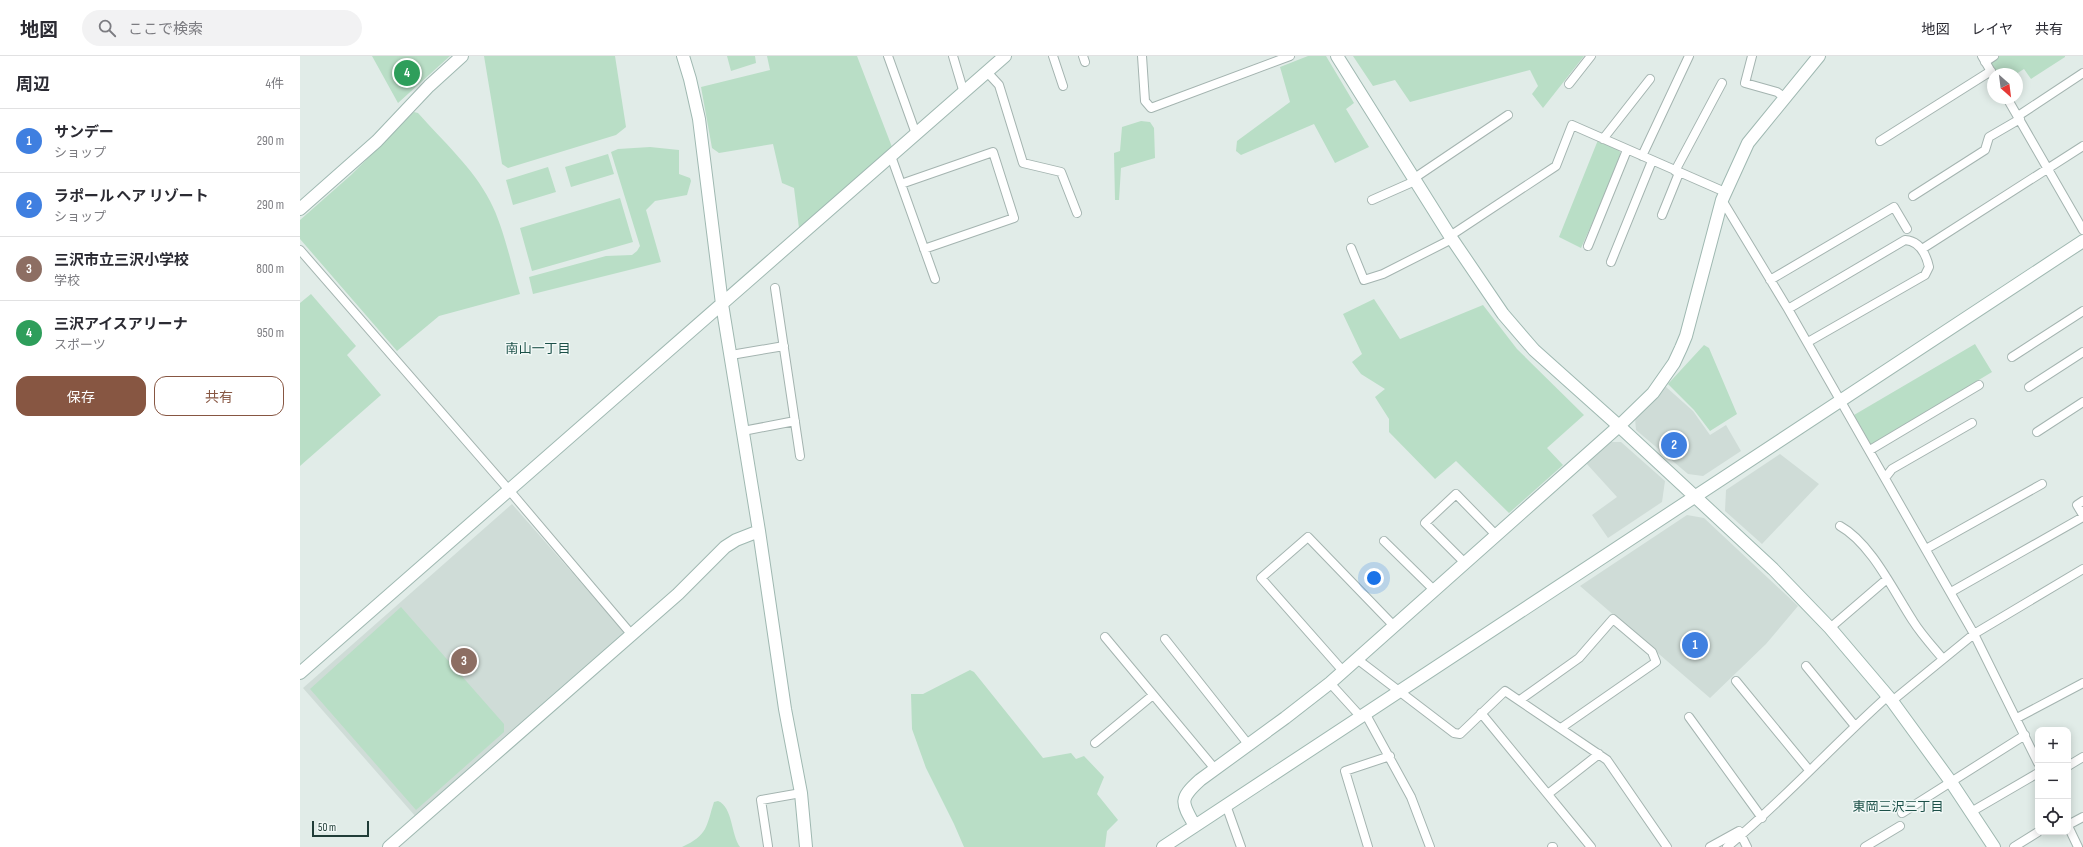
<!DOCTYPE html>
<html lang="ja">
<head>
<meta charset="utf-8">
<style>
	body { margin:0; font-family:"Sofia Sans Condensed","Noto Sans JP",sans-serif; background:#f2f2f3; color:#2b2b33 }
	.controls { position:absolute; right:12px; bottom:12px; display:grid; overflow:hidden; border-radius:8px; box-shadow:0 2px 10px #0003 }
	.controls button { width:36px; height:36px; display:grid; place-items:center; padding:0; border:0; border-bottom:1px solid #e1e1e2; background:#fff; color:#2b2b33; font:20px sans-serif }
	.compass { position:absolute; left:1687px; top:12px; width:36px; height:36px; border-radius:50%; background:#fff; box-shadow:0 2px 10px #0003; rotate:152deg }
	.scale { position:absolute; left:12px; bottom:10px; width:57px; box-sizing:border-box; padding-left:4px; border:2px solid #213d38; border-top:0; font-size:11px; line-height:14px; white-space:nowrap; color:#213d38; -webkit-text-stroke:3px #f1f8f6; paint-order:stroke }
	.you { position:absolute; left:1074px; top:522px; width:14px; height:14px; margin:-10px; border:3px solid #fff; border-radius:50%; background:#1a73e8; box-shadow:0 0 0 6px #1a73e833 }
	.badge { display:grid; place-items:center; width:26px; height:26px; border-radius:50%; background:#875642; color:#fff; font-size:13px; font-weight:700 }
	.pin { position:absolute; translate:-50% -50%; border:2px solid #fff; box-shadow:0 1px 4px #0006 }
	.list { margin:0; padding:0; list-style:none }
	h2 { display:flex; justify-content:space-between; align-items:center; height:52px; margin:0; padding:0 16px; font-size:17px }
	h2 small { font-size:13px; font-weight:400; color:#7c7c81 }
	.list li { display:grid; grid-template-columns:26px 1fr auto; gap:12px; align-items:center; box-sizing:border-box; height:64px; padding:0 16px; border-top:1px solid #e1e1e2 }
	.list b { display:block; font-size:15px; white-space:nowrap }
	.list p { margin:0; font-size:13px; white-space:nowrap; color:#7c7c81 }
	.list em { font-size:13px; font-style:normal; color:#7c7c81 }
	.actions { display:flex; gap:8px; padding:12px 16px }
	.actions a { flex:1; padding:9px 0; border:1px solid #875642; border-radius:12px; text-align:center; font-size:14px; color:#875642 }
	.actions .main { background:#875642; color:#fff }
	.icon { flex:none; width:22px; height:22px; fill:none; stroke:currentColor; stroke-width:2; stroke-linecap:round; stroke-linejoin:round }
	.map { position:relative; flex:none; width:1783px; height:791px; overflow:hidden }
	header { display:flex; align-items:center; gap:24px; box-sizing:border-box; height:56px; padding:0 20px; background:#fff; border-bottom:1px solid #e1e1e2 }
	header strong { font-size:19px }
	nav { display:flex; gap:22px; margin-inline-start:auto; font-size:14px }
	.search { width:280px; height:36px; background:#f2f2f3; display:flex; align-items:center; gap:10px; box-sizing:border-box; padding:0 14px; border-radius:22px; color:#7c7c81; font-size:15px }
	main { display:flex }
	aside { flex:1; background:#fff }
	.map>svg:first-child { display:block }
	.built { fill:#cfdcd7 }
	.green { fill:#b9dec6 }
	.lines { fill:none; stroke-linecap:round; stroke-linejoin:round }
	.street-casing { stroke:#a4b4b0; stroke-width:10 }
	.secondary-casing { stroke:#9fb8b1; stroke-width:14 }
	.street { stroke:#fff; stroke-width:8 }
	.secondary { stroke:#fff; stroke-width:12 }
	.labels { text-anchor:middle; stroke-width:3; stroke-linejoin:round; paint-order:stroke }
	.neighbourhood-label { font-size:13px; fill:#1c5048; stroke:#f1f8f6 }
</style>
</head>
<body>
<header>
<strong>地図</strong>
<div class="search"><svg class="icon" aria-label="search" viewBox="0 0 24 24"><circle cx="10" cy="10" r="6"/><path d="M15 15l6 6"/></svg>ここで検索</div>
<nav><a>地図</a><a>レイヤ</a><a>共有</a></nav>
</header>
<main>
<aside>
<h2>周辺<small>4件</small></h2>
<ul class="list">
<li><span class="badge" style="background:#3f7fe0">1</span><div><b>サンデー</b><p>ショップ</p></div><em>290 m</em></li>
<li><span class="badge" style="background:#3f7fe0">2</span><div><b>ラポール ヘア リゾート</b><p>ショップ</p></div><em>290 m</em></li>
<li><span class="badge" style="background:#8d6e63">3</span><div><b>三沢市立三沢小学校</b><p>学校</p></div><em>800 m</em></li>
<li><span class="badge" style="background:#2e9e5b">4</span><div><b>三沢アイスアリーナ</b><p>スポーツ</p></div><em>950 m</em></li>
</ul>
<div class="actions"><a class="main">保存</a><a>共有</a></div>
</aside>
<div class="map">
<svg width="1783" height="791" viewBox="0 0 1783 791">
	<rect width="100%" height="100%" fill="#e1ece8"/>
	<!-- built -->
	<path class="built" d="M1365 330 1393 355 1410 379 1426 369 1441 395 1403 420 1388 418 1336 374 1335 362Z
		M1308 386H1321L1365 425 1362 446 1308 482 1292 459 1317 441 1286 407Z
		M1480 398 1519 428 1462 488 1425 455 1426 434Z
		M212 448 326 578 116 761 3 632Z
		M1387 459 1404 462 1498 550 1466 588 1410 642 1280 530Z"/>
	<!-- green -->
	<path class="green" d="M72 0H150L98 47Z
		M184 0H315L326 71 316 79 208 112 202 108Z
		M427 0H455L456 7 431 15Z
		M467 0H557L592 91 499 172 494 132 482 127 473 88 419 97 412 92 401 31 470 14Z
		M1008 0H1026L1054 47 1046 53 1069 91 1035 107 1014 68 941 99 936 95 937 85 990 46 980 11Z
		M1053 0H1284L1243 52 1232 38 1238 30 1230 14 1110 46 1095 24 1073 30Z
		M1699 0H1765V1L1731 23 1724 13 1716 18H1697L1692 8V4Z
		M114 56 118 57C142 84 174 113 190 145 203 169 212 211 220 238L139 260 97 295 0 183V164L51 119Z
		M841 65 850 66 854 72 855 102 821 112 819 144H815L814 97 820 95 822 71Z
		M1298 84 1319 94 1322 101 1281 192 1259 181Z
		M350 91 379 94V118L390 122 391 125 387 139 355 145 346 154 361 206 233 238 229 221 306 200 332 199 337 195 340 190 311 96 318 93Z
		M308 98 314 118 271 131 265 111Z
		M248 111 256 136 213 149 206 124Z
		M320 142 333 186 232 215 220 172Z
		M11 238 56 290 47 299 81 339 0 410V247Z
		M1074 243 1100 283 1183 249 1217 293 1284 359 1247 392 1263 409 1209 457 1156 405 1135 423 1089 376V363L1075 341 1085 333 1061 318 1052 306 1062 298 1043 258Z
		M1675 288 1692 316 1571 389 1554 359Z
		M1404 289 1409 292 1437 358 1410 375 1394 354 1368 328Z
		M101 551 204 668V676L116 754 10 633Z
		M670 614 674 616 743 702 771 697 776 703 784 700 804 721 797 738 818 764 807 775 805 791H664L654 768 626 712 612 673 611 638H623Z
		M418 745C433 751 431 779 440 791H382C408 779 406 771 414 746Z"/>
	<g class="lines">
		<defs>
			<path id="street" d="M588 0 616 78
				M653 0 664 37
				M753 0 763 30
				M783 0 785 6
				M842 0 845 45 851 52 990 0
				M1452 0 1445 27 1477 36 1484 41
				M1682 0 1693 19
				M1685 6 1694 0
				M687 16 699 29 723 107 761 116 777 157
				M1269 28 1291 0
				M1707 42 1783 174
				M1718 60 1783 17
				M1303 83 1350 23
				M1580 85 1691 15
				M591 100 635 223
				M1342 100 1389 0
				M1375 115 1422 27
				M1113 123 1208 59
				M601 128 693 96 714 162 624 193
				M1613 140 1685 94 1689 81 1720 63
				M1072 144 1115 125
				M1422 144 1488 253 1674 578 1738 707
				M1362 159 1379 117
				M1150 180 1256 110 1272 69 1425 136
				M1288 190 1327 94
				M1051 192 1064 224 1083 218 1152 183
				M1622 193 1783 90
				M0 194 209 434 332 579
				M1311 206 1352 105
				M1470 224 1594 151 1607 173
				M475 232 500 400
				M1488 253 1605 184C1620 185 1626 198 1629 211L1625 219 1508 286
				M431 299 484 290
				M1712 301 1783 255
				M1729 331 1783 296
				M443 375 495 365
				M1737 376 1783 346
				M1570 394 1679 329
				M1585 422 1592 413 1672 367
				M1783 445 1777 449 1783 459
				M1540 470C1571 487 1594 536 1613 565 1621 578 1633 591 1643 603
				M1084 485 1134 534
				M1626 493 1742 428
				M1165 507 1125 467 1156 438 1196 479
				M1651 536 1783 461
				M1530 572 1587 523
				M805 581 915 713
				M865 583 948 688
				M1057 603 1154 677 1160 678 1205 635 1307 704 1367 791
				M1506 610 1555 670
				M1043 615 961 522 1008 481 1094 570
				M1436 625 1509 714
				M1030 627 1060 660
				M1220 644 1279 602 1313 563 1352 596 1356 606 1261 672
				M1592 645 1674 578 1783 513
				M1065 657 1111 741 1130 791
				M1181 657 1291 791
				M1389 661 1462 762
				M1717 662 1783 627
				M795 687 853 639
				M1768 710 1783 701
				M1248 738 1299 698
				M926 749 941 791
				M1671 756 1738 717
				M1602 757 1725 679
				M1768 769 1783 761
				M1768 770 1778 791
				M468 790 461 744 501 737
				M1068 791 1045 715 1090 700
				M1252 791H1253
				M1410 791 1439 775 1447 791
				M1427 791C1484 744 1533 689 1588 640
				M1565 791 1600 770
				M1714 791 1738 776"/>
			<path id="secondary" d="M383 0 390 23 399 63 422 248 459 475 485 653 501 737 506 791
				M1037 0 1150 180 1203 258 1234 294 1319 370 1473 513 1530 572 1592 645 1651 726 1694 791
				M0 153 77 85 129 30 162 0
				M0 617 705 0
				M895 770C881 746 879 743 900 724L985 662 1030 627 1319 370 1353 337 1374 307 1381 292 1386 280 1422 144 1448 87 1519 0
				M89 791 378 538 425 491 436 484 459 475
				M863 791 1783 185"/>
		</defs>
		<!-- street casing -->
		<use href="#street" class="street-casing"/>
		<!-- secondary casing -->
		<use href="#secondary" class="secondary-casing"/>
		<!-- street -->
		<use href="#street" class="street"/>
		<!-- secondary -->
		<use href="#secondary" class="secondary"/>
	</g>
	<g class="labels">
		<!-- neighbourhood labels -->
		<g class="neighbourhood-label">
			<text x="238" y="297">南山一丁目</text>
			<text x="1598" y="755">東岡三沢三丁目</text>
		</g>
	</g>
</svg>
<div class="controls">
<button>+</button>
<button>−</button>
<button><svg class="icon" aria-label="locate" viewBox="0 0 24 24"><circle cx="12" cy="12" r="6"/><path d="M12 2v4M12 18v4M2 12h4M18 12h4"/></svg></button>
</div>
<svg class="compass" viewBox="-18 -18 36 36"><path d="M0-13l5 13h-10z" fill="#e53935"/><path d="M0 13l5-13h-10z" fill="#7c7c81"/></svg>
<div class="scale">50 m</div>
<div class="you"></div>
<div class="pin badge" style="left:1395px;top:589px;background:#3f7fe0">1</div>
<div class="pin badge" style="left:1374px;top:389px;background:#3f7fe0">2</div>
<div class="pin badge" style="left:164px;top:605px;background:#8d6e63">3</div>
<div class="pin badge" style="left:107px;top:17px;background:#2e9e5b">4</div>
</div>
</main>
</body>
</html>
